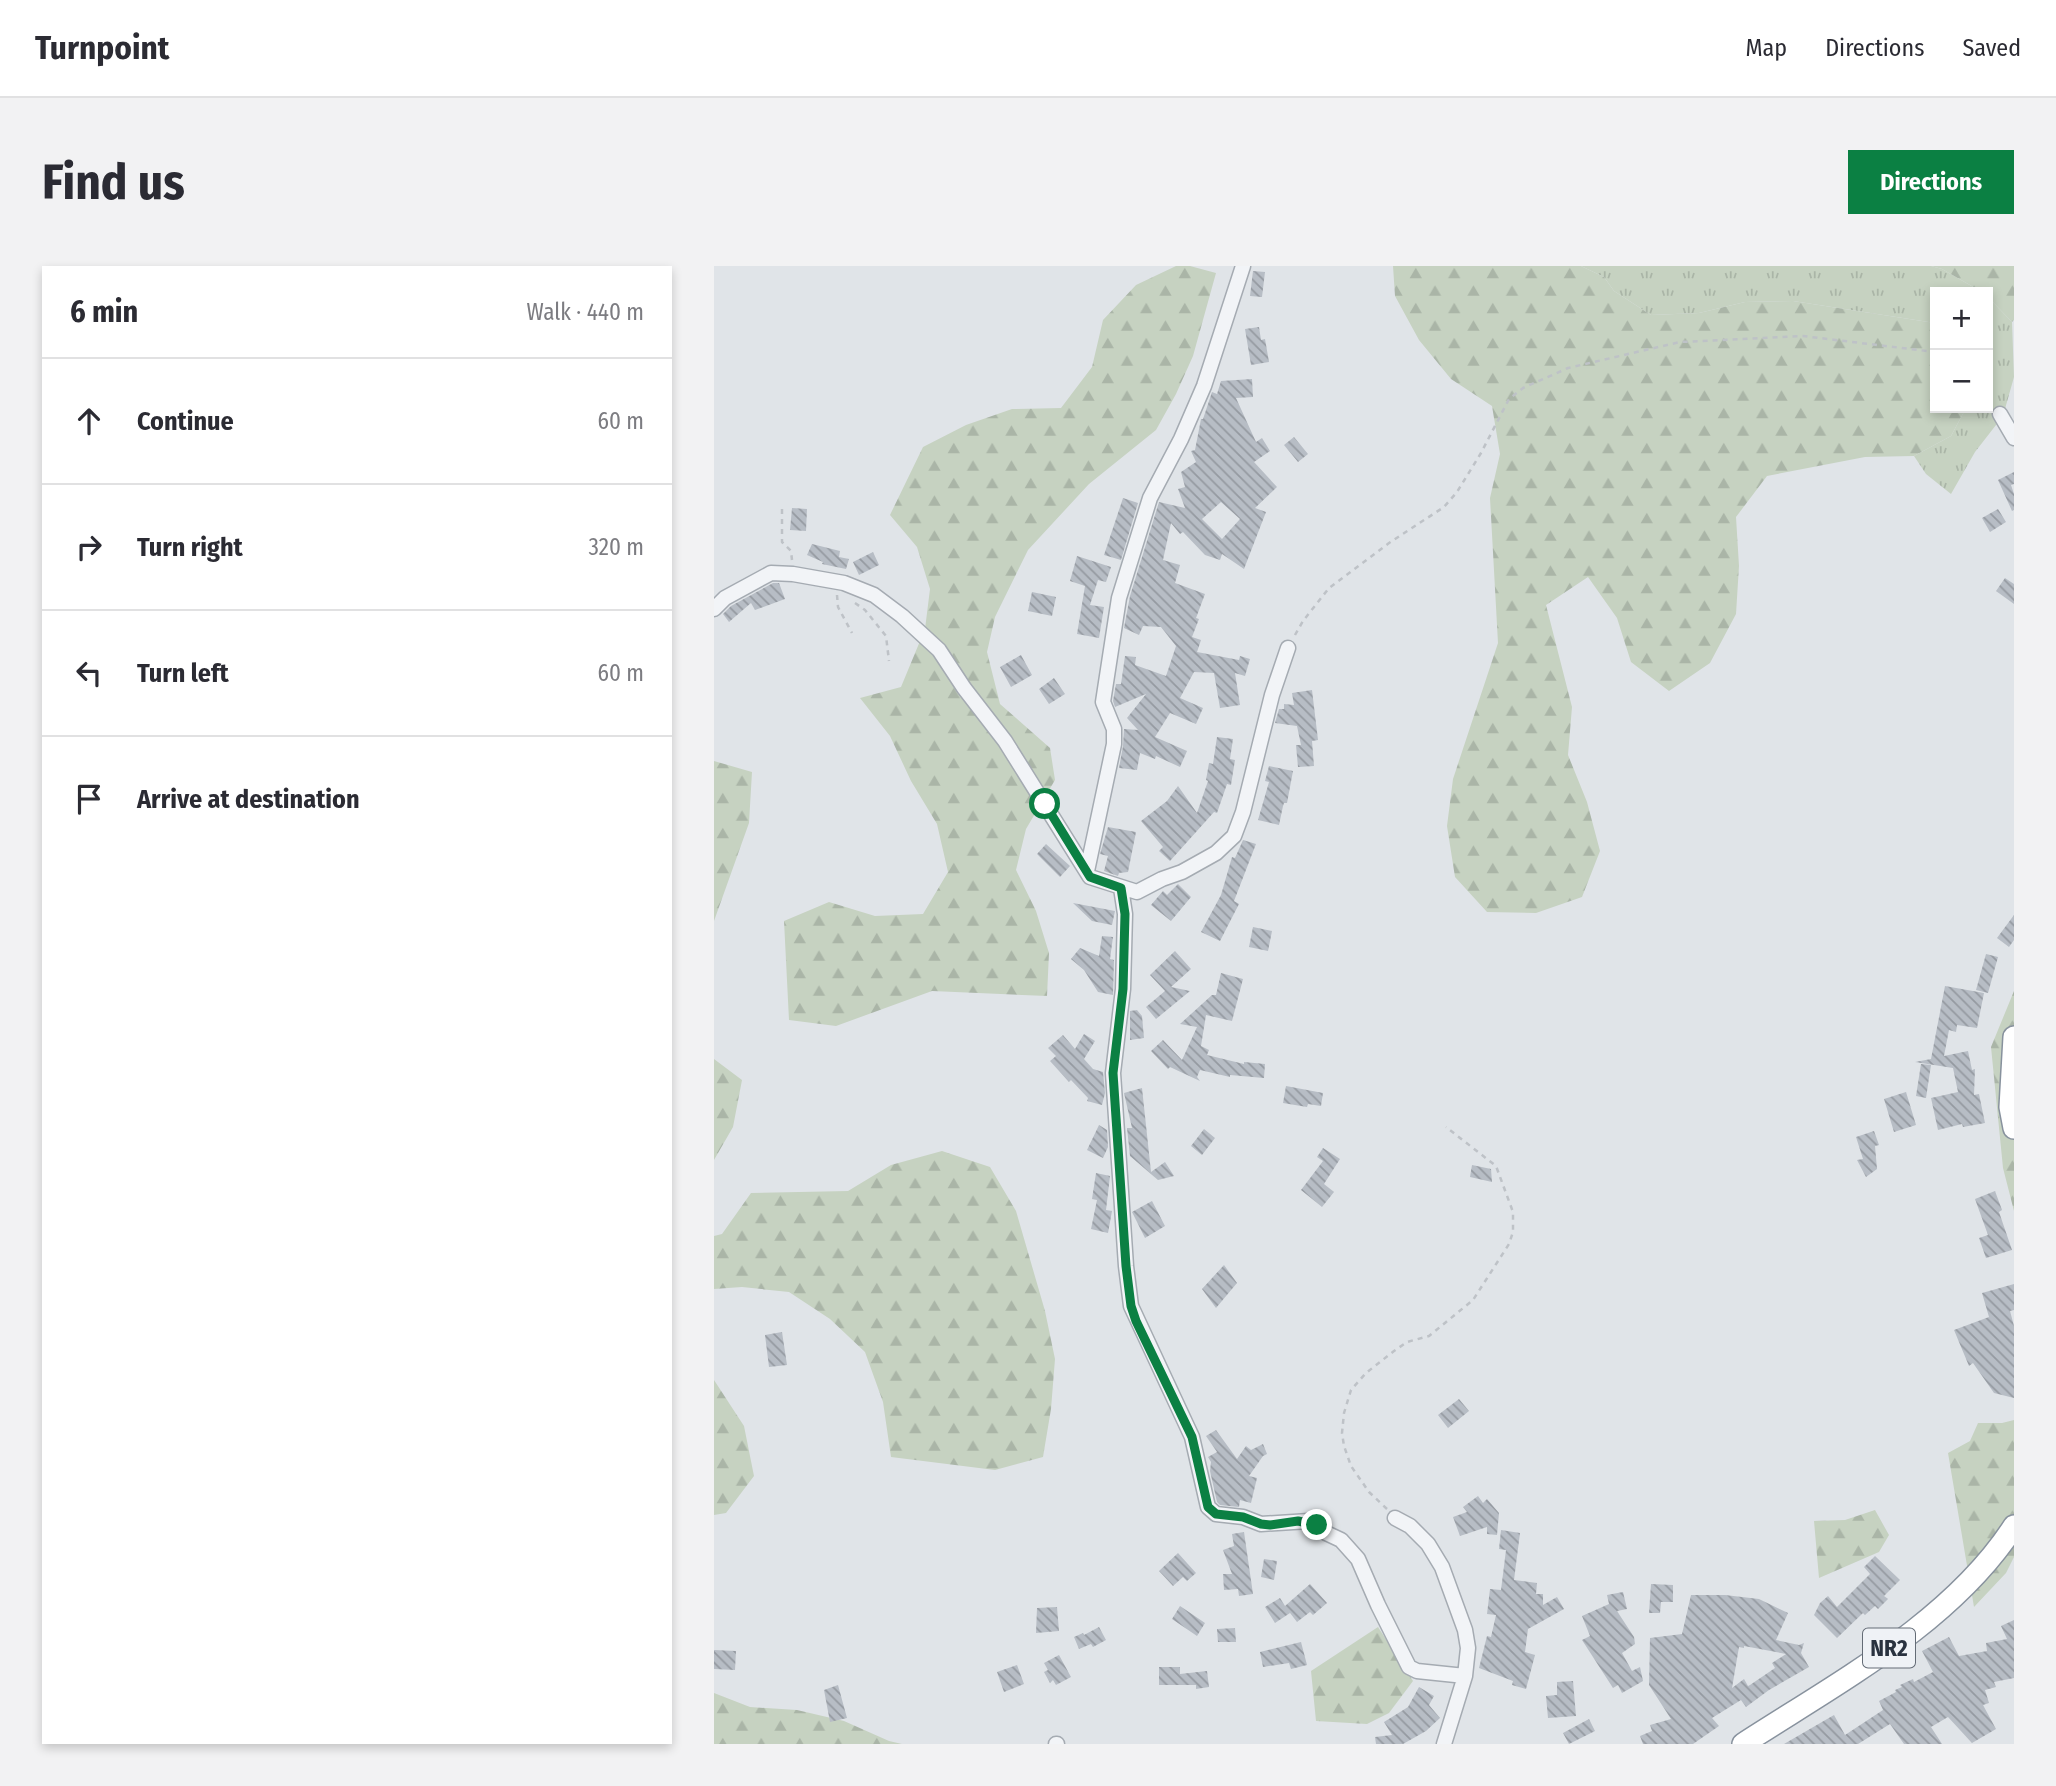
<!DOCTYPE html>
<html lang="en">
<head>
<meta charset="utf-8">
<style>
	body { margin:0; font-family:"Fira Sans Condensed",sans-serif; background:#f2f2f3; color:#2b2b33 }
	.controls { position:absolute; right:21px; top:21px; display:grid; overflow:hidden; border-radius:0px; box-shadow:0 4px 10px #0003 }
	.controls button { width:63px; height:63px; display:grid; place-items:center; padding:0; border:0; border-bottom:2px solid #e1e1e2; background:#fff; color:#2b2b33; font:35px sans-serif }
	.stop { position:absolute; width:21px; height:21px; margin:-16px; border:5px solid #0b8043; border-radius:50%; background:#fff }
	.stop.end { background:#0b8043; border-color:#fff; box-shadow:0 2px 7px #0008 }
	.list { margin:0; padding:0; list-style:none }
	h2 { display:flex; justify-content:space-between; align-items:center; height:91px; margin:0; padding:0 28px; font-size:30px }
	h2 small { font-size:23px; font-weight:400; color:#7c7c81 }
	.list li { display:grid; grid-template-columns:46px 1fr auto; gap:21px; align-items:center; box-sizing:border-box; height:126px; padding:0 28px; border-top:2px solid #e1e1e2 }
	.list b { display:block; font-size:26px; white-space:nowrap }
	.list em { font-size:23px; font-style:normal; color:#7c7c81 }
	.icon { flex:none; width:38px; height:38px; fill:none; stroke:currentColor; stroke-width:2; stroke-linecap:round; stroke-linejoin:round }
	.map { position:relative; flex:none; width:1300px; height:1478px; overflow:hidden; border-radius:0px }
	header { display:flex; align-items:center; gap:42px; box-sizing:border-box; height:98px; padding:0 35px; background:#fff; border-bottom:2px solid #e1e1e2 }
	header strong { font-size:33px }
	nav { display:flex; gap:38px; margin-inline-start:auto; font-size:24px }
	.intro { display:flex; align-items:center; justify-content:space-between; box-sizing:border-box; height:168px; padding:0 42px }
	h1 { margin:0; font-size:49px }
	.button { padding:18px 32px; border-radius:0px; background:#0b8043; color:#fff; font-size:24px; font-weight:700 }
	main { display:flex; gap:42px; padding:0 42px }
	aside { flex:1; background:#fff; border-radius:0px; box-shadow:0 4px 10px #0003 }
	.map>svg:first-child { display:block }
	.grass { fill:url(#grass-tufts) }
	.forest { fill:url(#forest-firs) }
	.building { fill:url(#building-back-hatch); fill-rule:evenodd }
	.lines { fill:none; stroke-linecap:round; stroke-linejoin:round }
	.minor-casing { stroke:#a5abb2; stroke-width:17 }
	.highway-casing { stroke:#88929e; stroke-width:24 }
	.path { stroke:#bec2c7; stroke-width:2.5; stroke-dasharray:5 5; stroke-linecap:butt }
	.minor { stroke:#f2f4f7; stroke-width:14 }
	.highway { stroke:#fff; stroke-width:21 }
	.route { stroke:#0b8043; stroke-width:9 }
	.labels { text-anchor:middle; stroke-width:6; stroke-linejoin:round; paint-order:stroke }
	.shield { fill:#eff2f6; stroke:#646c76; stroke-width:2 }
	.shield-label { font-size:23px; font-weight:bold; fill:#29323f }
</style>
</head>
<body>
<header>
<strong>Turnpoint</strong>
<nav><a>Map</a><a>Directions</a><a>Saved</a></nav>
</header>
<div class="intro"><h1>Find us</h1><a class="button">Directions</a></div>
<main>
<aside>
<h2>6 min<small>Walk · 440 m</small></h2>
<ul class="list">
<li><svg class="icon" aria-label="ahead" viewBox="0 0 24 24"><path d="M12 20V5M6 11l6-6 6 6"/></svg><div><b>Continue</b></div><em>60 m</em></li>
<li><svg class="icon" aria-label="right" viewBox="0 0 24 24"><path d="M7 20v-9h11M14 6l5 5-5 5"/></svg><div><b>Turn right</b></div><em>320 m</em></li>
<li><svg class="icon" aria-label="left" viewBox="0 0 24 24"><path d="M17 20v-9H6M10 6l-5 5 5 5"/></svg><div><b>Turn left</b></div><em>60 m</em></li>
<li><svg class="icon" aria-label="arrive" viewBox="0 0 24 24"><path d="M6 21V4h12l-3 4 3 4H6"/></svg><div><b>Arrive at destination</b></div></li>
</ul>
</aside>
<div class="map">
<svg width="1300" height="1478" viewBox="0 0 1300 1478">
	<defs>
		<pattern id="grass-tufts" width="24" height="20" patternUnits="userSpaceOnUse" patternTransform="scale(1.75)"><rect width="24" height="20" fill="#c6d2c1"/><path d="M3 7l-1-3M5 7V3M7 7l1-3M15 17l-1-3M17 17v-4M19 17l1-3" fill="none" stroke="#aab5a7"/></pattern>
		<pattern id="forest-firs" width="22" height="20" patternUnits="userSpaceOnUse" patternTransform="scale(1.75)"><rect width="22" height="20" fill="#c6d2c1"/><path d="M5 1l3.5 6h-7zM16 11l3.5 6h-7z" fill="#aab5a7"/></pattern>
		<pattern id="building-back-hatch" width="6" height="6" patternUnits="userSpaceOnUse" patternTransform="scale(1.75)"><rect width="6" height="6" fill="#b7bdc5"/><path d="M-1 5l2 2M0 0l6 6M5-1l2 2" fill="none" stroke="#959aa1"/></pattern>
	</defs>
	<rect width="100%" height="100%" fill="#e0e4e8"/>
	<!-- grass -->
	<path class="grass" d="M867 0H1217L1228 3 1268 26H1221V57L1079 35 1031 36 985 47 937 49 900 25 890 11Z
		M1274 31 1298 56 1300 111 1289 150 1261 186 1237 228 1212 208 1200 190 1237 170 1252 142H1274Z"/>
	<!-- forest -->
	<path class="forest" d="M462 0H476L502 7 479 90 462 128 442 164 375 218 314 284 281 351 273 386 286 438 336 482 341 514 312 563 302 604 322 645 335 687 333 730 218 725 122 760 75 754 70 655 115 636 161 650 209 648 234 606 223 558 197 515 176 470 146 432 187 421 211 363 216 323 203 281 176 249 209 181 252 159 298 143 347 142 378 101 389 54 422 19Z
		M679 0H867L890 11 900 25 937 49 985 47 1031 36 1079 35 1221 57V142H1252L1237 170 1200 190 1151 191 1053 210 1022 251 1025 300 1022 348 996 397 955 425 917 396 903 352 874 311 832 339 858 441 854 489 873 536 886 585 868 631 822 647 773 646 741 611 733 560 739 513 784 377 776 232 786 188 778 140 737 113 705 74 681 30Z
		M1217 0H1300V54L1298 56 1274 31V26H1268L1228 3Z
		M0 495 38 506 35 557 0 655Z
		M1300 725V945L1289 902 1277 781Z
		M0 793 28 814 19 861 0 894Z
		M228 885 276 901 302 945 331 1045 341 1093 337 1143 329 1191 281 1204 177 1191 169 1136 151 1086 116 1053 75 1026 28 1021 0 1023V970L8 968 37 927 134 925 177 899Z
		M0 1114 30 1160 40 1210 12 1247 0 1249Z
		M1300 1154V1291L1292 1307 1260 1341 1234 1187 1256 1175 1264 1157H1288Z
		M1161 1244 1175 1269 1165 1286 1105 1312 1100 1255 1131 1254Z
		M664 1361 699 1415 675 1447 653 1458 602 1455 597 1405Z
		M0 1427 36 1441 83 1444 130 1455 175 1475 188 1478H0Z"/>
	<!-- building -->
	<path class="building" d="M539 5 551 6 548 31 536 30Z
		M545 61 547 74 551 73 555 96 537 99 531 63Z
		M538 113 539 131 522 132 542 176 548 172 556 185 540 196 563 221 541 242 552 246 530 303 508 288 506 294 491 289 469 266 466 268 457 257 449 294 466 299 461 317 491 328 482 352 485 353 478 371 487 374 483 386 525 394 526 390 536 393 531 410 521 407 526 439 506 442 500 407 480 406 466 432 489 442 482 458 456 447 441 471 473 485 466 501 442 490 441 493 426 487 423 504 405 502 409 480 410 463 424 464 413 452 432 428 401 441 399 435 402 418H407L411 390 422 391 421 399 452 410 462 380 447 361 429 360 425 369 410 362 416 330 445 236 471 242 464 223 471 221 467 206 482 196 477 185 481 184 487 153H489L498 126 503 128 507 115ZM507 236 526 253 508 273 488 253Z
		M580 171 594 188 584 196 570 179Z
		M1300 206V218L1297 219 1300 228V244L1298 245 1284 214Z
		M409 232 424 237 407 294 390 289Z
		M78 242 93 243 92 265 76 264Z
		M1284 243 1292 256 1276 266 1268 252Z
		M98 278 126 285 125 291 135 293 132 303 108 298 109 296 93 289Z
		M159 286 165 299 145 309 139 296Z
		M363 290 397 301 392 316 384 314 376 339 390 341 385 372 363 368 371 320 356 315Z
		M1291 312 1300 318V338L1282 325Z
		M59 317H65L71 333 41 344 37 337 15 356 9 348 17 340Z
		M318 326 342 331 338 350 314 345Z
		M307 389 318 409 297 421 286 401Z
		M340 412 351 428 335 438 325 423Z
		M598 424 604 474 598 475 600 500 584 501 582 479H587L583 460 561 457 565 443H570V438L580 439 578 427Z
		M503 471 519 473 516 493 521 494 517 519 513 518 503 547 500 546 456 595 445 585 449 581 427 555 453 535 464 520 483 547 494 515 492 514 495 497 499 498Z
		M555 500 579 505 573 537H570L569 540 565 559 544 554 555 516 551 515Z
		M394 561 422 566 414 606 405 607 404 610 390 605 394 590 386 588Z
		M529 574 542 578 520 635 525 638 506 675 487 666 507 629 518 591 521 592Z
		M332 578 356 600 346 611 323 588Z
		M464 618 477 631 457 655 437 639 449 625 453 629Z
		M359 637 401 645 398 659 378 655Z
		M1300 649V674L1295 681 1283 672Z
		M539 661 558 665 554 685 535 681Z
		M388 670 399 671 396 693 400 694 399 729 384 726 370 704 357 693 366 682 385 690Z
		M461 685 477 703 457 721 476 725 442 753 432 741 451 725 436 709Z
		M1272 688 1284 691 1274 727 1262 724Z
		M507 707 529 713 518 755 492 749 487 780 495 784 493 789 530 798V796L551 798 550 812 516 809V811L486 804 483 811 486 815 456 801 454 803 437 785 449 774 468 794 483 761 466 758 498 729H502Z
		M1231 720 1270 727 1263 762 1243 759 1242 766 1235 764 1230 790 1254 785 1258 804 1261 803 1260 829 1265 828 1271 857 1249 861 1248 858 1224 864 1217 832 1244 826 1239 802 1201 796 1217 793Z
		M423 744 428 750 430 772 416 774V745Z
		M370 768 381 775 370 793 379 803 389 806 391 827 388 839 373 835 374 832 357 814 355 816 336 795 342 790 334 782 349 769 361 783Z
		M1207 798 1217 799 1212 832 1202 830Z
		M572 820 609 827 607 840 594 838 593 841 569 837Z
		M428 822 437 906 451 896 460 910 444 914 416 890 413 862H418L410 827Z
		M1192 826 1202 859 1180 866 1170 833Z
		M385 859 393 864 394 881 389 892 373 884Z
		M490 863 501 872 488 889 477 880Z
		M1160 865 1165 879 1161 880 1163 903 1152 911 1143 894 1149 893 1142 871Z
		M609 882 626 893 610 918 620 926 608 941 587 924 609 895 603 891Z
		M758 899 777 903 778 916 756 911Z
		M382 907 396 910 392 944 398 945 394 967 377 963 383 934 378 933Z
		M1281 925 1288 944 1285 946 1298 984 1272 992 1265 972 1274 969 1261 933Z
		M438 935 451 960 431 972 418 946Z
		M510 999 523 1017 502 1042 488 1023Z
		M1300 1018V1044L1296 1045 1300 1060V1132L1280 1127 1259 1097 1255 1100 1240 1064 1275 1051 1268 1027Z
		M68 1066 73 1099 55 1101 51 1069Z
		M745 1133 755 1145 734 1162 724 1149Z
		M502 1164 523 1193 532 1180 537 1184 549 1178 553 1188 549 1190 535 1210 543 1212 537 1237 526 1234 525 1241 506 1239 503 1236 496 1205 497 1196 494 1191 503 1186 492 1170Z
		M764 1230 769 1237 773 1233 785 1247 783 1269 773 1268V1261L746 1270 739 1251 753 1246 749 1241Z
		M787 1264 806 1267 800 1314 823 1317 822 1328H829V1339L843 1331 850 1343 814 1363 811 1386 821 1389 812 1423 798 1419 799 1415 765 1402 773 1370 777 1371 782 1349 773 1348 776 1323 787 1324 792 1284 785 1283Z
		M530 1266 539 1328 525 1330 524 1323 510 1324 509 1308H518L509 1284 520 1280 518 1268Z
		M464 1287 482 1307 473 1315 469 1311 459 1320 445 1305Z
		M1161 1290 1186 1314 1170 1330 1174 1333 1164 1343 1161 1340 1151 1349 1149 1347 1123 1372 1100 1349 1106 1337 1114 1330 1123 1341 1156 1308 1150 1301Z
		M550 1293 563 1295 560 1314 547 1311Z
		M596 1318 613 1337 599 1349 596 1346 583 1356 573 1343 576 1347 561 1357 551 1341 566 1332 571 1340Z
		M937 1318 959 1319V1336H947L946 1347H935Z
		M909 1326 913 1343 903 1345 920 1371 921 1378 908 1387 918 1405 926 1401 929 1415 908 1427 904 1419 899 1422 868 1374 876 1370 868 1350 895 1338 893 1329Z
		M977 1329H1011L1045 1333 1074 1347 1062 1374 1085 1379 1090 1377 1087 1387 1095 1401 1055 1424 1032 1441 1027 1434 998 1452 1005 1460 979 1478H929L926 1470 938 1465 936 1459 957 1453 935 1419 936 1372 968 1368ZM1030 1380 1072 1388 1058 1397 1061 1402 1036 1419 1034 1420 1030 1413 1018 1422 1025 1381 1030 1382Z
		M466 1340 491 1357 483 1370 458 1353Z
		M343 1341 345 1365 322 1367 323 1342Z
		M1300 1354V1412L1280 1416 1282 1421 1271 1424 1275 1437 1269 1439 1282 1463 1258 1477 1234 1451 1217 1461 1228 1478H1190L1176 1458 1144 1478H1070L1120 1449 1131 1469 1169 1444 1165 1435 1182 1426 1181 1424 1188 1421 1186 1419 1199 1413 1200 1416 1219 1406 1208 1385 1235 1371 1245 1390 1273 1385 1272 1377 1293 1373 1287 1360Z
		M385 1361 392 1374 379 1381 377 1378 365 1383 360 1371 369 1367 370 1369Z
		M521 1362 522 1376H504L503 1363Z
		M587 1376 593 1399 577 1403 575 1397 549 1401 546 1386Z
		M0 1384 22 1385 21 1404 0 1403Z
		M345 1389 357 1411 342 1419 339 1414 336 1417 330 1406 334 1404 330 1397Z
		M303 1399 310 1418 290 1426 283 1406Z
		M445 1401H466V1408L493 1405 495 1421 482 1423V1419H445Z
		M859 1415 862 1450 834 1452 832 1430 843 1429V1416Z
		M124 1419 133 1452 116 1456 110 1424Z
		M705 1421 720 1430 715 1439 726 1452 712 1465 689 1478H662L661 1471 678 1469 670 1456 694 1441Z
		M875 1453 881 1465 855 1478 849 1467Z"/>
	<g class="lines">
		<defs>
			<path id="minor" d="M1286 148 1300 172
				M0 343 11 332 57 307 79 308 130 317 160 329 188 350 225 384 250 422 291 475 376 611 423 626 448 613 468 606 502 587 520 570 529 546 558 429 574 382
				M373 605 400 478V463L389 436 405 332 436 232 467 173 490 120 529 0
				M407 622 411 648 409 723 399 807 412 1000 417 1040 478 1171 494 1241 502 1248 529 1251 547 1258 595 1255 603 1259 612 1267 627 1274 644 1293 664 1339 695 1401 703 1405 751 1410
				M681 1252 696 1260 714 1278 728 1301 751 1364 754 1382 751 1410 730 1478
				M342 1478H343"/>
			<path id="highway" d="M1300 771 1296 841 1300 862
				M1029 1478C1123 1417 1238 1356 1300 1260"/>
		</defs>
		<!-- minor casing -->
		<use href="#minor" class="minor-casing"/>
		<!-- highway casing -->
		<use href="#highway" class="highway-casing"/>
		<!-- path -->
		<path class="path" d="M68 243V276L77 285 78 294
			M123 329 124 341 138 367
			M141 337 151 344 172 370 175 395
			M581 369 589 355 615 322 675 277 730 241 743 226 767 187 795 133 809 122 854 102 966 76 1089 70 1221 86
			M673 1243 655 1226 637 1200 630 1180 628 1167 630 1147 637 1124 652 1107 680 1085 693 1076 715 1070 759 1034 795 978 799 966V946L782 900 732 861"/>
		<!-- minor -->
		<use href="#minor" class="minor"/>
		<!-- highway -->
		<use href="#highway" class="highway"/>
	</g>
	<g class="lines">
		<!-- route -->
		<path class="route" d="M331 538 376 611 407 622 411 648 409 723 399 807 412 1000 417 1040 422 1055 478 1171 494 1241 502 1248 529 1251 547 1258 556 1259 584 1255 603 1259"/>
	</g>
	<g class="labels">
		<!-- shield labels -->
		<rect class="shield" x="1149" y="1362.5" width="52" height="39" rx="5"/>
		<g class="shield-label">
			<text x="1175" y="1390">NR2</text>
		</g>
	</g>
</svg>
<div class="controls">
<button>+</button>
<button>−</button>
</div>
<div class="stop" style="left:331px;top:538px"></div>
<div class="stop end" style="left:603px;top:1259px"></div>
</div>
</main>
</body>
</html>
